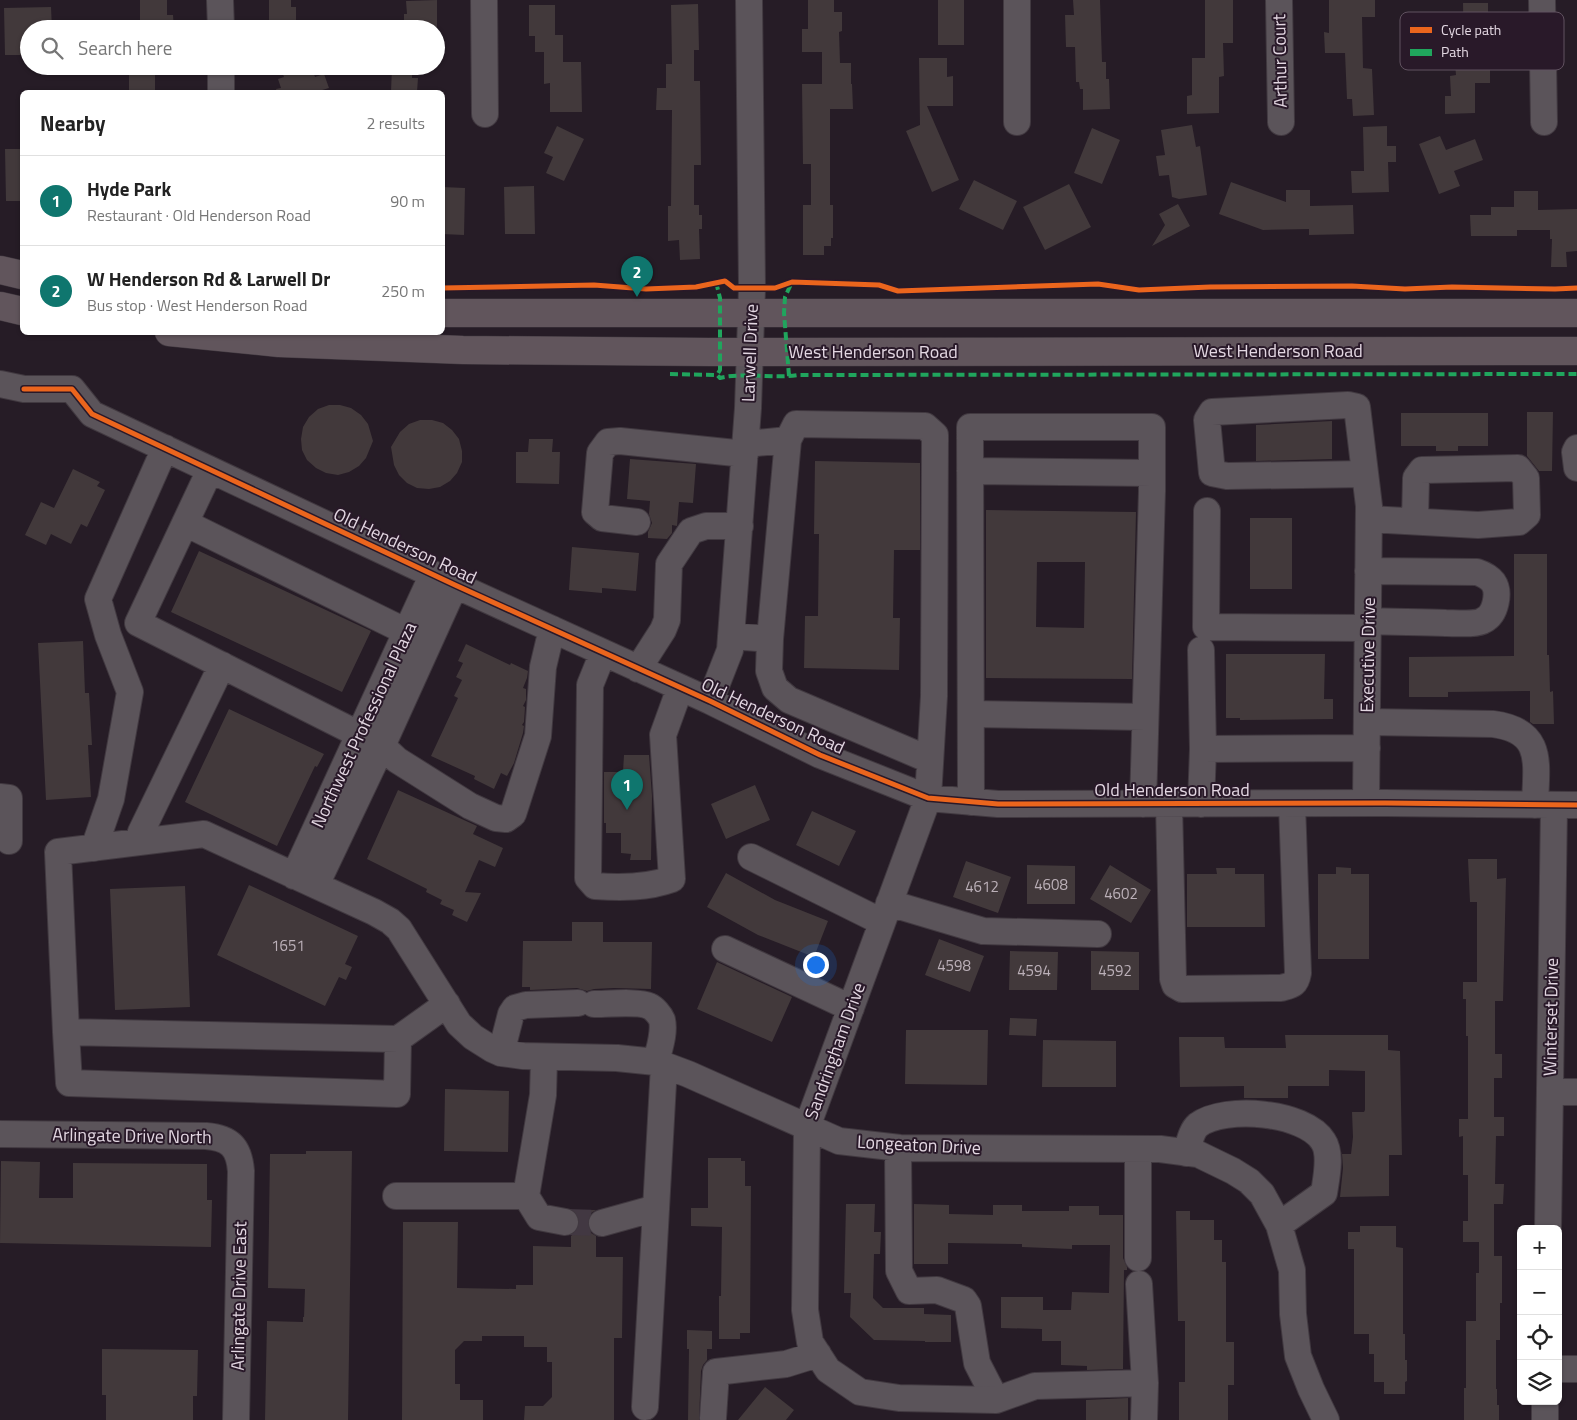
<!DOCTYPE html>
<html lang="en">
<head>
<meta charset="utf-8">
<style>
	body { margin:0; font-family:"Titillium Web",sans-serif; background:#f6f6f6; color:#222 }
	.controls { position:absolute; right:15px; bottom:15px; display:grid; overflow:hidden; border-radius:8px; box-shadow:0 1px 4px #0004 }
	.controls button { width:45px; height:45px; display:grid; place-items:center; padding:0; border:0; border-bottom:1px solid #e0e0e0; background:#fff; color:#222; font:25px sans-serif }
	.you { position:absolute; left:815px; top:964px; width:18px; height:18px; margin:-12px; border:4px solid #fff; border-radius:50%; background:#1a73e8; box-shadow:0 0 0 8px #1a73e833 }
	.badge { display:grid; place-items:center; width:32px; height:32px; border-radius:50%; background:#0f766e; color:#fff; font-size:16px; font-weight:700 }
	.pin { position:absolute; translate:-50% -41px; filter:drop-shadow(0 1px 2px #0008) }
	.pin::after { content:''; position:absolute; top:26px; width:18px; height:15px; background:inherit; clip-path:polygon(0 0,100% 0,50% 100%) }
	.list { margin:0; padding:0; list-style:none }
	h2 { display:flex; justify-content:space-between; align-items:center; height:65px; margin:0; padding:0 20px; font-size:21px }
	h2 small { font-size:16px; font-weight:400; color:#767676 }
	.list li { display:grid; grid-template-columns:32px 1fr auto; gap:15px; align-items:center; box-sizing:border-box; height:90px; padding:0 20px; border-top:1px solid #e0e0e0 }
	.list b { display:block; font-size:19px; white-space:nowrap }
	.list p { margin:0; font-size:16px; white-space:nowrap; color:#767676 }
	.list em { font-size:16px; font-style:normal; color:#767676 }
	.icon { flex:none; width:28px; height:28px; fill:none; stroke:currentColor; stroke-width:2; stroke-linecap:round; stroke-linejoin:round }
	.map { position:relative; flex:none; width:1577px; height:1420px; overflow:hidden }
	.search { position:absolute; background:#fff; box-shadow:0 1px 4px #0004; left:20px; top:20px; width:425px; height:55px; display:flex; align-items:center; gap:12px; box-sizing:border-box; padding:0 18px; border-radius:28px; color:#767676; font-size:19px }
	.panel { position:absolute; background:#fff; box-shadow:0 1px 4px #0004; left:20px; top:90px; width:425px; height:245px; border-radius:8px }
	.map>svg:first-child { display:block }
	.building { fill:#42393b; fill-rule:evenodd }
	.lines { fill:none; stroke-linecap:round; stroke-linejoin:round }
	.minor-tunnel { stroke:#423842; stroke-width:26; stroke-dasharray:26 13; stroke-linecap:butt }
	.minor-casing { stroke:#413940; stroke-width:28 }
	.major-casing { stroke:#413940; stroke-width:29 }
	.minor { stroke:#5b545a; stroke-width:26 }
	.major { stroke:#61555c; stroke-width:28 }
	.quiet { stroke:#20a55d; stroke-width:4; stroke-dasharray:8 4; stroke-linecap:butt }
	.cycleway-casing { stroke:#291929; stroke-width:8 }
	.cycleway { stroke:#eb651d; stroke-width:5 }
	.labels { text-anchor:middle; stroke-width:4; stroke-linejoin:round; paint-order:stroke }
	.number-label { font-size:15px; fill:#bbb0b8 }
	.street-label { font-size:18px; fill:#e3d7e2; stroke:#291929 }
	.key { fill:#291929; stroke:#615260; stroke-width:1 }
	.key-label { font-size:14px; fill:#e3d7e2 }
</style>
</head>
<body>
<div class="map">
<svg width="1577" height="1420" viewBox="0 0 1577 1420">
	<rect width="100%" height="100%" fill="#261c26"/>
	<!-- building -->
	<path class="building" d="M140 0H167V15H173L174 29H140Z
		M269 0H291V7H296V29H269Z
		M437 0V27H430V29H404V14H407L406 1Z
		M808 0H834V12H842V31L839 32 840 63H851V84H852L853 109H830V205H833V238H831V246H824V255H803V205H811V164H803L802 84H822V52H802V29H808Z
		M938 0H964V45H938Z
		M1073 0H1100L1102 62H1106V79H1109L1110 109 1083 110V89H1080L1079 82H1076L1075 47H1066L1065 15H1074Z
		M1205 0H1233V43H1223L1224 76 1219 77V113L1187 114V96L1192 95V58H1205Z
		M1329 0H1375V17H1362L1363 68 1372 69 1374 115 1353 116 1352 99H1347L1345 53H1325L1324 32 1329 33Z
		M1463 3H1488V28H1495V47H1490V83H1475V113L1445 114V96H1451L1450 76 1456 75 1455 64H1464Z
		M698 4 699 50H694V81H700L701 165H694V205H699V215H702V229H699L700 259 680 260 679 240 668 241V206H671L672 110H656L657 88H666V64H672L671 5Z
		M529 5H555V35H563V62H581L582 112H550V83L544 84V52H535V36H529Z
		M51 7 52 29H29V55H5L4 8Z
		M919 58H947V77L953 76V106H927L959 180 932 192 906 131 920 125Z
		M129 66H155V92H129Z
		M280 66H307L308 70 312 69 315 77 324 74 329 88 319 91 320 92H277L276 89 281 88 278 79 284 77Z
		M392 66H412V78H418L417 92H391Z
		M1192 125 1196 147 1200 146 1207 195 1179 199 1172 197 1169 175 1159 176 1156 156 1165 155 1161 130Z
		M557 126 584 139 564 181 546 173 553 157 544 153Z
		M1387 126V146H1396V162H1388L1389 192 1352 193 1351 171H1364L1363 127Z
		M1092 128 1120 140 1102 184 1074 173Z
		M1440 136 1446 150 1475 139 1483 160 1454 171 1460 186 1439 194 1419 144Z
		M5 149H22V201H6Z
		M974 180 1017 201 1003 230 959 209Z
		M1231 182 1286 202V190H1310V206L1353 205 1354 234 1309 235V229L1263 230 1219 214Z
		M1069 184 1091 227 1045 250 1023 207Z
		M534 186 535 234H505L504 187Z
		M442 187 465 188 464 235 442 234Z
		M1514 191H1538V210L1577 209V251L1566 252 1567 267H1551L1552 239H1550V230H1517V236H1471L1470 215H1491V207H1514Z
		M1178 204 1190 226 1152 246 1165 225 1159 214Z
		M329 405H340L351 408 361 415 368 424 373 441 366 458 359 466 349 472 338 475 326 473 316 468 307 460 302 450 301 439 303 427 309 417 318 409Z
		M1527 412H1553L1552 471H1539L1527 456Z
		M1401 413H1488V446H1458V451H1436V446H1401Z
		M420 420H432L443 423 452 430 459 439 462 451V462L457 473 450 481 440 487 429 489 417 488 407 483 399 475 394 465 391 447 400 432 409 424Z
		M1332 421V459L1256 461V425Z
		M529 439H553L552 452H560L559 484 516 483V452H528Z
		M630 459 696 464 693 503 679 502 677 526 672 525V533L667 539 648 538V532L652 523 649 514 650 501 627 499Z
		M815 461 920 463V550H894L893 618H900L899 670 804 668 805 616H818L819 534H814Z
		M73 469 100 482 97 486 105 490 87 527 81 524 71 544 51 534 46 545 25 535 41 502 54 508Z
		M986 510 1136 512 1132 679 986 678ZM1037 562H1085L1084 628 1036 627Z
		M1250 518H1292V589H1250Z
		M572 547 639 553 636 591 602 588V593L569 590Z
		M199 551 371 631 342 692 171 612Z
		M1514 554H1547V655H1549L1550 692 1553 691 1554 724H1533L1530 722V691L1448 692V697H1409V657L1514 656Z
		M83 641 85 693H89L92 745H88L91 797 46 800 38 643Z
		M466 644 510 665 511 663 528 671 527 678 523 688 526 689V700L523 706 525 707 524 722 522 725 524 726 523 733 514 763 507 776 501 773 494 789 474 779 475 776 431 756 458 698 454 696 462 680 456 677 463 663 458 661Z
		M1226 654H1325L1324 699H1333V719L1240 720V718H1226Z
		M229 709 324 754 317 767 315 766 277 846 185 802Z
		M624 755H649L652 796 651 860H630L631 854 621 853V833H606V823H604V772H623Z
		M755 785 770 820 726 839 711 804Z
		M398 790 477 826 473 834 503 848 495 867 479 860 465 892 481 893 467 922 452 915 454 910 440 904 442 900 426 892 427 889 367 859Z
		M812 811 856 831 839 866 796 845Z
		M1468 859H1497V879L1506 878 1503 1001H1495V1054H1502V1078H1494V1117H1504V1136H1496L1495 1184H1504L1503 1204H1494V1256H1502V1303H1500V1340H1496V1389H1497V1405H1499V1420H1464V1388H1466V1321H1476V1273H1479V1242H1463V1221H1468V1175H1463V1136L1459 1137V1119H1468V1036H1466V999H1463V982H1477V902H1470Z
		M966 861 1011 877 998 913 953 897Z
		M1027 865 1075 866V904H1027Z
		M1110 865 1151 890 1131 923 1090 899Z
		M1336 867 1351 868V874H1369V959H1318V874H1336Z
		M1216 868H1235V874H1264L1265 927H1187V874H1217Z
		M726 873 775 900 828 921 814 957 758 935 707 907Z
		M249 885 358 936 345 964 352 967 346 980 339 977 325 1006 217 955Z
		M185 886 190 1007 115 1010 110 889Z
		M572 922H603V942H652L651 989 614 988 594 989 587 991 577 988 530 990V987H522L523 941H572Z
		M939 939 984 956 970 992 925 975Z
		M1010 951 1058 952 1057 990H1009Z
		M1091 951 1139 952V990H1091Z
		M717 962 792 997 772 1042 697 1009Z
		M1010 1018 1037 1019 1036 1036 1009 1035Z
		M906 1030H988L987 1085 905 1084Z
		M1285 1035H1388V1050L1400 1051 1402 1155H1389V1196L1340 1197 1343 1168 1342 1154H1351L1353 1137 1352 1112H1364L1365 1110V1071L1329 1070V1086H1288V1098H1244V1086L1180 1087 1179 1037H1224L1225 1048H1286Z
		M1043 1040 1116 1041V1087H1042Z
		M445 1089 509 1091 508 1152 444 1151Z
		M306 1151H352L348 1420H265L267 1321 303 1322V1317H304L305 1289 268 1288 270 1154H306Z
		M708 1158H741V1161H745V1186H751L750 1333H740V1339H719V1296H721L722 1227 691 1226V1208H708Z
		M1 1161 40 1162 39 1198H73V1163L207 1164V1200H212L211 1247 0 1243Z
		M846 1204H875L874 1232H881L880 1254H874L873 1298 883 1308H924V1314L951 1315V1342H925V1341L874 1340 850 1317 851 1293H844Z
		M914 1204 949 1205V1214L993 1215V1205H1022V1211H1069V1206H1099V1215H1123V1258L1127 1267V1270H1124L1123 1369 1087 1370V1366L1061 1365V1341H1042V1329L1001 1328V1297H1043V1310H1071L1072 1292 1109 1293 1110 1245H1072V1249L1022 1247V1244L948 1243V1264H914Z
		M573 1210H596L591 1213 587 1220 588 1227 591 1233 596 1236V1257H623L622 1338H614V1420H524L525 1406H543L552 1397V1362H547V1347H524V1336H482V1341H464L455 1350V1384H460V1400H483V1420H402L403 1222H458L457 1288 516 1289V1285H533V1246L571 1247V1236L577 1231 580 1224 579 1217Z
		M1176 1211H1190V1220H1214V1240H1222V1262H1226V1342H1234V1385H1228V1420H1179V1382H1185V1321H1178Z
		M1360 1226H1396V1247L1403 1248V1334H1405V1360H1407V1381L1405 1382V1394H1384V1382H1374V1354H1369V1334H1354V1249H1348V1232H1360Z
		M687 1330 712 1331V1349H707V1360L703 1365 701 1371 699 1420H688L689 1349H687Z
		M102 1349 198 1350 197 1396H193V1420H106V1395H102Z
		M765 1387 794 1410 786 1420H738Z
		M1128 1398V1420H1086V1400Z"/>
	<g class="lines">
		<!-- minor-tunnel -->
		<path class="minor-tunnel" d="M565 1222 602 1223"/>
		<defs>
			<path id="minor" d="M220 0 221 29
				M484 0 485 114
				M1017 0V122
				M1279 0 1281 122
				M1542 0 1544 122
				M221 92V66
				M0 384 24 389H72L92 414 455 585 710 701 820 755 928 798 998 804 1385 803 1577 805
				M746 444 788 440 796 424 925 426 935 435 934 696 928 798 807 1127 805 1310 810 1342 828 1370 860 1392 899 1398 996 1400 1035 1386 1145 1383
				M1577 448 1575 452 1577 468
				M210 470 138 623 382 746 397 760 470 806 496 818 506 819 513 814 538 736 543 667 552 629
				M970 471 1152 473
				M1365 474 1227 476 1212 473 1207 420 1212 412 1348 405 1357 407 1369 506 1366 803
				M1207 511 1206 627 1368 628
				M1369 519 1478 525 1519 522 1527 515 1526 478 1518 468 1422 470 1416 478 1415 521
				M637 522 602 518 595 512 600 453 608 442 620 441 745 454
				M185 523 407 632
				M1368 621C1394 622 1420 622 1446 623 1455 623 1477 625 1484 620 1496 614 1500 592 1493 582 1489 577 1483 574 1477 572L1368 571
				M731 636 770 639 769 671 775 688 789 700 930 760
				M770 639 788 440
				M1201 650 1203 749
				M603 653 590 685 588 878 595 886C621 888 647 888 672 879L663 735 680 688
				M638 669 663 630 667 620 669 564 691 531 706 526H740
				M710 701 730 650 748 408 752 288 749 0
				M971 714 1145 717
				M1367 722 1493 724C1545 731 1536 764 1535 805
				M0 797 9 798V841
				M971 802 970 427H1152V491L1143 804
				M1169 804 1173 979 1175 985 1182 989 1281 988C1292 985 1296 985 1298 973L1292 804
				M1201 804 1203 749 1367 748
				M138 842 141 832 222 665
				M94 848 111 799 130 692 108 635 98 599 165 448
				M751 857 882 922
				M294 876 433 574
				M316 885 382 746 455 585
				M889 903 983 931 1098 934
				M725 949 851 1008
				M447 1004 398 1039 66 1032 58 852 204 834 374 912 390 921 399 929 404 937 459 1024 473 1037 492 1049 501 1053 523 1056 617 1058 656 1062 688 1074 839 1141 900 1148 1160 1149 1198 1154 1233 1171 1249 1181 1262 1194 1279 1225 1292 1270 1293 1314 1298 1356 1311 1389 1326 1420
				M594 1004C606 1004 639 1001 649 1006 654 1008 660 1015 662 1020 665 1033 659 1049 656 1062
				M66 1032 69 1083 397 1094 398 1039
				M501 1053 511 1014 515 1008 526 1005 578 1003
				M1550 1092H1577
				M0 1134 206 1136C230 1138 239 1147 241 1171L236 1420
				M898 1148 899 1271 909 1291 937 1290 964 1300 968 1306 977 1363 996 1400
				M1186 1153C1189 1144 1191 1131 1198 1125 1225 1105 1305 1112 1323 1141 1332 1154 1326 1179 1324 1193L1279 1225
				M396 1196H526L543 1095 544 1058
				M526 1196 539 1217 565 1222
				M602 1223 656 1208
				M1548 1229 1554 805
				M1138 1258V1149
				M1139 1284 1145 1383 1144 1420
				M1558 1369H1577
				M645 1407 664 1065
				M713 1418 716 1372 786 1364 818 1354
				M1545 1420V1401"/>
			<path id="major" d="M0 270 22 275
				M0 306 22 311
				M442 313H1577
				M169 332 279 343 463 350 709 352 1577 351"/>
		</defs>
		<!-- minor casing -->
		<use href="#minor" class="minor-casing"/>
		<!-- major casing -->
		<use href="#major" class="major-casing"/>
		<!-- minor -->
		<use href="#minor" class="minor"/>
		<!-- major -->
		<use href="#major" class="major"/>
		<!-- quiet -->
		<path class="quiet" d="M716 282 720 298V370L717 375
			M670 374 717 375 720 378C743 372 773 379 798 375L1577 374
			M789 376 784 313 785 297 792 282"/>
		<defs>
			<path id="cycleway" d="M442 288 594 285 646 289 696 287 725 281 734 288H775L792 282 879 285 898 291 1098 284 1139 290 1210 287 1352 286 1405 289 1452 287 1555 289 1577 288
				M24 389H72L92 414 455 585 710 701 820 755 928 798 998 804 1385 803 1577 805"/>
		</defs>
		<!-- cycleway casing -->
		<use href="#cycleway" class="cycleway-casing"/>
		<!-- cycleway -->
		<use href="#cycleway" class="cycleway"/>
	</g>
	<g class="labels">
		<!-- number labels -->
		<g class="number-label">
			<text x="1051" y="890">4608</text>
			<text x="982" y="892">4612</text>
			<text x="1121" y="899">4602</text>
			<text x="288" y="951">1651</text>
			<text x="954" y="971">4598</text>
			<text x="1034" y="976">4594</text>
			<text x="1115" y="976">4592</text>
		</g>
		<!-- street labels -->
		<g class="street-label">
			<text transform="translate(1280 61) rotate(-91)" y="6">Arthur Court</text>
			<text x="1278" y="357">West Henderson Road</text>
			<text x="873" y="358">West Henderson Road</text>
			<text transform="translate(750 353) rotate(-88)" y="6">Larwell Drive</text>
			<text transform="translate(405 546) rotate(25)" y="6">Old Henderson Road</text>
			<text transform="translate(1368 655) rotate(-89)" y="6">Executive Drive</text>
			<text transform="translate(773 716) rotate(25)" y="6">Old Henderson Road</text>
			<text transform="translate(364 725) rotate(-65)" y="6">Northwest Professional Plaza</text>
			<text x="1172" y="796">Old Henderson Road</text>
			<text transform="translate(1551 1017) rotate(-89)" y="6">Winterset Drive</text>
			<text transform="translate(835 1051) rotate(-70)" y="6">Sandringham Drive</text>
			<text transform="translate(132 1136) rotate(1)" y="6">Arlingate Drive North</text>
			<text transform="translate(919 1145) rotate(3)" y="6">Longeaton Drive</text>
			<text transform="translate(239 1296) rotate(-89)" y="6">Arlingate Drive East</text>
		</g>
	</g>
	<!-- legend -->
	<rect x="1400" y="12" width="164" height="58" rx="8" class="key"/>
	<rect x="1410" y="27" width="22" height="6" fill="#eb651d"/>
	<rect x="1410" y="49" width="22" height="7" fill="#20a55d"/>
	<g class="key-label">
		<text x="1441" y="35">Cycle path</text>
		<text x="1441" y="57">Path</text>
	</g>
</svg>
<div class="controls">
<button>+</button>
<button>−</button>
<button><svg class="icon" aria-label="locate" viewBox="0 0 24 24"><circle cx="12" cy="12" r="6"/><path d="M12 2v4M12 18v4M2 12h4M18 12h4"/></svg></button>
<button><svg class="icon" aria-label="layers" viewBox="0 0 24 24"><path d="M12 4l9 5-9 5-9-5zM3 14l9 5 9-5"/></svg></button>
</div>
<div class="you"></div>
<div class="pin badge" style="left:627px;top:810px">1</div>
<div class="pin badge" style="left:637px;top:297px">2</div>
<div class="search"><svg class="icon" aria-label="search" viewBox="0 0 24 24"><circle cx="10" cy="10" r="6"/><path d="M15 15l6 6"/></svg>Search here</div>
<section class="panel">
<h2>Nearby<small>2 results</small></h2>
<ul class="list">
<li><span class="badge">1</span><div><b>Hyde Park</b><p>Restaurant · Old Henderson Road</p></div><em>90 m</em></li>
<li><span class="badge">2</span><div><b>W Henderson Rd &amp; Larwell Dr</b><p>Bus stop · West Henderson Road</p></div><em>250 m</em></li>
</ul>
</section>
</div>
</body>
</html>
